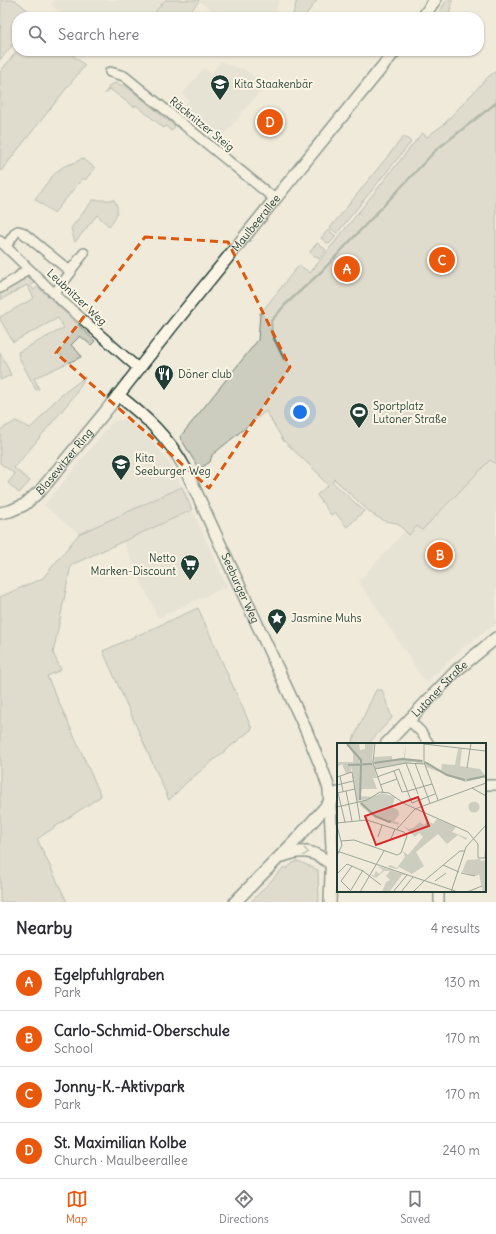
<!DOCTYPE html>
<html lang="en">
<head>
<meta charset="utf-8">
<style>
	body { margin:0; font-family:Delius,sans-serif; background:#f2f2f3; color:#2b2b33 }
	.you { position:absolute; left:300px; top:412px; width:14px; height:14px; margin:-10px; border:3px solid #fff; border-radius:50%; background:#1a73e8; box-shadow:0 0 0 6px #1a73e833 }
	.badge { display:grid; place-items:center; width:26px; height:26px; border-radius:50%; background:#ea580c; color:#fff; font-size:13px; font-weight:700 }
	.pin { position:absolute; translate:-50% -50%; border:2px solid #fff; box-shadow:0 1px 4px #0006 }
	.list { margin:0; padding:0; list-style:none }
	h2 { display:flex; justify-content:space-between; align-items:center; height:52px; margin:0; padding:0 16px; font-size:17px }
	h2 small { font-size:13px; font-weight:400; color:#7c7c81 }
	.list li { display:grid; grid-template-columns:26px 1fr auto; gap:12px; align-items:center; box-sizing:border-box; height:56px; padding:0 16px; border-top:1px solid #e1e1e2 }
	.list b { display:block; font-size:15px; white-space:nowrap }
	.list p { margin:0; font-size:13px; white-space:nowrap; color:#7c7c81 }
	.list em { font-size:13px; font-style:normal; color:#7c7c81 }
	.icon { flex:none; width:22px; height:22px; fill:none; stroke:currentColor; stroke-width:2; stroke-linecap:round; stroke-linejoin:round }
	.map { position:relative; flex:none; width:496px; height:902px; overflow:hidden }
	.search { position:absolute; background:#fff; box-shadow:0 1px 3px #0004; left:12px; right:12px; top:12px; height:44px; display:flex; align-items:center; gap:10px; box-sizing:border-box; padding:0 14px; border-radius:16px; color:#7c7c81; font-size:15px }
	.sheet { height:276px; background:#fff }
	nav { display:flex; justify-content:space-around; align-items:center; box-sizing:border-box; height:56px; border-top:1px solid #e1e1e2; background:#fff; font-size:11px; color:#7c7c81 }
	nav a { display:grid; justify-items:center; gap:2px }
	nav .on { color:#ea580c }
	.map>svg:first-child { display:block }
	.built { fill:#dedbcc }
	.green { fill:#cccdbf; stroke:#76857a }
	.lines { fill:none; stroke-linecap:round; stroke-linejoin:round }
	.stream { stroke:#6c7d71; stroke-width:2.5 }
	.minor-casing { stroke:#1f3d34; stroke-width:12 }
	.tertiary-casing { stroke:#1f3d34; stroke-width:14 }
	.minor { stroke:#fcf5e5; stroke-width:9 }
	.tertiary { stroke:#fcf5e5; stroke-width:11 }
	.oneway { stroke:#8e998c }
	.marked { fill:none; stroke:#de580e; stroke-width:3; stroke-dasharray:8 5; stroke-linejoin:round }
	.labels { text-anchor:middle; stroke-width:4; stroke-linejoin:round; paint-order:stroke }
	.poi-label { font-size:11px; fill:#1f3d34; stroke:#fcf5e5; text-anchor:start }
	.street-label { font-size:11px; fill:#1f3d34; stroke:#fcf5e5 }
	.inset-river { fill:none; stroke:#9fa89a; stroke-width:2 }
	.inset-road { fill:none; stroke:#9ca598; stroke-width:1 }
	.view { fill:#d62828; fill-opacity:0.15; stroke:#d62828; stroke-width:2 }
	.inset-edge { fill:none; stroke:#1f3d34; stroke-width:2 }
</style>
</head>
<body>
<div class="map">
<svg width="496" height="902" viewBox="0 0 496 902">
	<rect width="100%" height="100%" fill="#efeada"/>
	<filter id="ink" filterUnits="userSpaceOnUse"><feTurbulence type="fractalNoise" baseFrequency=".025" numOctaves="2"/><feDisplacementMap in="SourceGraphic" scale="8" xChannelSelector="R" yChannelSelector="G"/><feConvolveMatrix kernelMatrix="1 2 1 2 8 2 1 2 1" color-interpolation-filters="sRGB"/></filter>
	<g filter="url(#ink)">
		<!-- built -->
		<path class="built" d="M55 0H165L151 17H66L51 5Z
			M198 0H279L275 17H214L210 14 212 11Z
			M221 61 227 65 244 69 265 85 219 141 186 114 189 110 184 106 189 100 182 94 204 68 211 74Z
			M130 419 152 441 161 452 171 466 182 487 79 534 43 505 52 496 113 421Z
			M490 460 496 464V624L465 646 426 683 359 581 405 531 409 535 417 526 422 530Z
			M192 510 227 586 158 618 123 541Z"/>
		<!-- green -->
		<path class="green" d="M1 0H15L35 16 17 17V39L0 60Z
			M165 0H198L199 1 186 17H151Z
			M297 0H317L304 17H302L293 14Z
			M447 0H452L449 17H436Z
			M17 51H67L85 65 0 172V72Z
			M496 71V464L490 460 422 530 417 526 409 535 397 523 385 521 372 514 334 479 332 482 364 511 347 527 335 512 331 515 317 495 328 485 320 477V475L283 440 266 411 212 455 210 462 199 469 180 437 258 340 260 314 299 265 310 273 422 133 427 137 444 124 488 77Z
			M116 83 127 87 175 126 171 131 166 126 164 128 136 105 134 107 110 89 105 94 110 85Z
			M404 136 411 142 337 233 330 228Z
			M82 158 95 168 85 180 83 178 54 213 35 199C42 190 52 175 60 169 67 163 74 165 82 158Z
			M93 200H114C121 211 116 217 109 226L97 215 75 242 71 228Z
			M328 230 336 236 329 244 321 238Z
			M317 243 326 250 319 259 310 252Z
			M25 275 34 283 30 285 34 290 38 287 95 341 91 345 80 336 71 345 79 353 81 357 34 378 39 389 36 390 19 357 18 352 64 328 58 318 13 342 0 319V317L34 298 27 285 0 300V291Z
			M0 352 11 375 0 380Z
			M85 377 75 395 14 468 30 481 19 493 8 483 15 474 0 463V430L16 421 30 428C39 421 44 413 51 405 61 394 74 386 85 377Z
			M182 487 192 510 71 565 53 653 61 670 47 676 101 796 37 839 67 902H0V597L43 578 79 534Z
			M198 608 252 729 188 781 169 800 103 651Z
			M376 690H382L392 718 368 744H351Z
			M298 861 318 870 319 902H251L284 867 286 869 293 863Z"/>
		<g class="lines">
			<!-- stream -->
			<path class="stream" d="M284 359 272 334 271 321 285 305 322 271 436 150 496 103"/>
			<defs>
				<path id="minor" d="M110 72 124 76 275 199
					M0 241 64 303 139 369
					M6 246 16 232 18 231 22 232 71 272 55 293
					M70 271 84 253
					M0 288 17 278 28 268
					M409 720 421 732 429 744
					M485 785H496
					M439 891V902"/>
				<g id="tertiary">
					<path d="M423 17 435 0"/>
					<path id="s1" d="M118 395C146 417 168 437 185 468L306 730 324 774 329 789 332 847 330 902"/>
					<path id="s2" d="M0 513 10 511 24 505 41 490 105 412 173 325 395 51"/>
					<path id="s3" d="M386 744 457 670 496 638"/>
					<path d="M283 856C303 848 314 851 331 864"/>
					<path d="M235 902 295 841 338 793"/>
				</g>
			</defs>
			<!-- minor casing -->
			<use href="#minor" class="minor-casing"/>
			<!-- tertiary casing -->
			<use href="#tertiary" class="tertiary-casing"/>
			<!-- minor -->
			<use href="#minor" class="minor"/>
			<!-- tertiary -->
			<use href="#tertiary" class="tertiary"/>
		</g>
		<!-- one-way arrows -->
		<defs><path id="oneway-chevron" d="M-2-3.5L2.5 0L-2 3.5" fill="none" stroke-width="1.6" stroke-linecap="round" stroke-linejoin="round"/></defs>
		<use class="oneway" href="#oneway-chevron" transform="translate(306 852) rotate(6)"/>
	</g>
	<!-- marked area -->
	<path d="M0 0H496V902H0ZM145 237 228 242 290 367 209 488 56 353Z" fill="#efeada" fill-opacity=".55" fill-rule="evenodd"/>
	<path class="marked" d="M145 237 228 242 290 367 209 488 56 353Z"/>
	<!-- icons -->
	<defs>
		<symbol id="school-pin" viewBox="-11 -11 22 30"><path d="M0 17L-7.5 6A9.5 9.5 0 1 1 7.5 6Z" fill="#1f3d34" stroke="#fcf5e5"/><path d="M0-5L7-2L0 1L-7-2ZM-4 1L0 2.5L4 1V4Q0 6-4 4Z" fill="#fff"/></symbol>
		<symbol id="restaurant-pin" viewBox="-11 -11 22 30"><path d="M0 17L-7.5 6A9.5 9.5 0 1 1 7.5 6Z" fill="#1f3d34" stroke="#fcf5e5"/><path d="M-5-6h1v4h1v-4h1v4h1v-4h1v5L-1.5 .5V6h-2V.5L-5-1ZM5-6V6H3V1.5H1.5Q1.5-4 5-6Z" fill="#fff"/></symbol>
		<symbol id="stadium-pin" viewBox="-11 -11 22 30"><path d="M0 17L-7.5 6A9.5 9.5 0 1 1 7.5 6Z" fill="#1f3d34" stroke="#fcf5e5"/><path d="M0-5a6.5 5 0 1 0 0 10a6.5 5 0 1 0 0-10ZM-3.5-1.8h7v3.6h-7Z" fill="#fff"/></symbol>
		<symbol id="supermarket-pin" viewBox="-11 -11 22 30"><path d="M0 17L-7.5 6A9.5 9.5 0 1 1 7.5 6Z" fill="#1f3d34" stroke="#fcf5e5"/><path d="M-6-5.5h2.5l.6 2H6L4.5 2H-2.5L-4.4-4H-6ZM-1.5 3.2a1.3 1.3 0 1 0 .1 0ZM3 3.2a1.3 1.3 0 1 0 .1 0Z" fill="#fff"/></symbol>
		<symbol id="sight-pin" viewBox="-11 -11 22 30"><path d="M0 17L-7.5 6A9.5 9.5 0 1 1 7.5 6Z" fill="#1f3d34" stroke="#fcf5e5"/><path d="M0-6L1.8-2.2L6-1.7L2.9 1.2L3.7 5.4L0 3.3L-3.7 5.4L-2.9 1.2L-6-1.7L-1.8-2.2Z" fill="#fff"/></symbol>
	</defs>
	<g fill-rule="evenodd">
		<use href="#school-pin" x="209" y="73" width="22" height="30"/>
		<use href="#restaurant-pin" x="153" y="363" width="22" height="30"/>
		<use href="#stadium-pin" x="348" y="401" width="22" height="30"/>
		<use href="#school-pin" x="110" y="453" width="22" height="30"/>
		<use href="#supermarket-pin" x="179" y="553" width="22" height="30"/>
		<use href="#sight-pin" x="266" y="607" width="22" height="30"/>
	</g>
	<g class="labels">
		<!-- poi labels -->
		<g class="poi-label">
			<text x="234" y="88">Kita Staakenbär</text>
			<text x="178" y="378">Döner club</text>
			<text x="373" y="410">Sportplatz<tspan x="373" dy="13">Lutoner Straße</tspan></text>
			<text x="135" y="462">Kita<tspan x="135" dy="13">Seeburger Weg</tspan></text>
			<text x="176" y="562" text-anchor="end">Netto<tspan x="176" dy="13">Marken-Discount</tspan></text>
			<text x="291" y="622">Jasmine Muhs</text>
		</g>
		<!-- street labels -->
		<g class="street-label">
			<text transform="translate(202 124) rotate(39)" y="4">Räcknitzer Steig</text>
			<text dy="4" stroke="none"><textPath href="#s2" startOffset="391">Maulbeerallee</textPath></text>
			<text transform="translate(77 297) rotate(43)" y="4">Leubnitzer Weg</text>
			<text dy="4" stroke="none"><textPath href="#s2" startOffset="85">Blasewitzer Ring</textPath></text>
			<text dy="4" stroke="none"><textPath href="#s1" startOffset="232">Seeburger Weg</textPath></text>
			<text dy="4" stroke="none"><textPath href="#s3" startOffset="77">Lutoner Straße</textPath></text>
		</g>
	</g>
	<!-- overview -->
	<g transform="translate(337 743)">
		<rect width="149" height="149" fill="#efeada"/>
		<path d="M10 0H22L23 7 28 6V0H37L35 15 40 35H36L40 46H25L23 53 35 54 30 56 20 58 14 22V29L9 31 5 21 0 24V19H16V11ZM69 0 68 15 86 17V21L76 19 38 26 37 14 55 13V17L67 14ZM121 6H125L123 23 143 26 149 34 128 39 89 24 87 18 104 28 105 21 118 22ZM45 50 58 54 55 64 61 67 62 72 57 78 62 80 61 82 38 75 24 63 22 59ZM131.5 64a5.5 5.5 0 1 1 11 0a5.5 5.5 0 1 1-11 0ZM100 76 119 84 115 89 130 95 129 97 121 92 110 101 101 91 79 109 87 123 84 125 88 130 84 125 75 131 62 124 60 126 51 124 53 122 60 125 68 114 66 108 71 112 86 94 82 90 78 94 64 81 71 86 76 85 83 79 87 82 91 78 96 81ZM143 116 144 118 149 117V149H146L142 131 139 133 125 129 130 117ZM41 123 69 132H65L52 149H45L49 139 53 137 49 133 53 128H47L39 135 35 133V131L39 135 37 132 39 128 42 131 46 127Z" fill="#cccdbf"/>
		<path class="inset-river" d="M10 1 24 17V20M88 19 110 32 128 37M37 20 65 16 85 18M11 22 35 21M130 37 149 33M23 57 24 21M24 60 38 73 52 79 54 78"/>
		<path class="inset-road" d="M38 0 36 20 46 49M87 1 149 8M87 1V19L101 57M69 20 81 51M78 20 93 60M130 25 134 0M38 26 69 20 88 21M57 28 65 49 71 48M3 33 6 48M0 34 15 29 23 77M40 34 62 26 75 60M0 42 16 38M43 42 60 36M135 45 149 53M9 48 15 78M71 48 95 41M0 50 18 46M1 50 8 79M75 60 98 51M0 64 30 57 43 49 52 50 68 61 131 89 141 101M0 80 30 77 67 89 70 93 64 110 60 112 17 97 4 98M0 83 5 102 0 113M59 87 78 66 149 40M41 94 45 82M53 98 58 86M141 101V115H149M0 108 121 149M148 115 149 99M106 122 122 129M15 123 4 138 15 149M124 130 138 133M0 131 10 121 26 128 44 142M87 138 123 108H128M98 138 109 130M14 147 26 127M23 149 47 108M56 149 70 132M64 149 76 134M76 149 87 138M114 149 129 104 149 82M130 149 145 143"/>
		<path class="view" d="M81 54 92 83 39 102 28 73Z"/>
		<rect width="149" height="149" class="inset-edge"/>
	</g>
</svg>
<div class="you"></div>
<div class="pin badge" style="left:347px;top:269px">A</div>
<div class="pin badge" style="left:440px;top:555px">B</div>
<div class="pin badge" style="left:442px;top:260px">C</div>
<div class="pin badge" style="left:270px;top:122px">D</div>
<div class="search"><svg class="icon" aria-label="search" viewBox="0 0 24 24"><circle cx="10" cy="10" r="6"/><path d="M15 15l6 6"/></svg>Search here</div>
</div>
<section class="sheet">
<h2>Nearby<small>4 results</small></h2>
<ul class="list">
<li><span class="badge">A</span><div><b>Egelpfuhlgraben</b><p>Park</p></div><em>130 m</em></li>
<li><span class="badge">B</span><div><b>Carlo-Schmid-Oberschule</b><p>School</p></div><em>170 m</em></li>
<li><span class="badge">C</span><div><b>Jonny-K.-Aktivpark</b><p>Park</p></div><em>170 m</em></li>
<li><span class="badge">D</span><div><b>St. Maximilian Kolbe</b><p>Church · Maulbeerallee</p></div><em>240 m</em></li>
</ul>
</section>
<nav>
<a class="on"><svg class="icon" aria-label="map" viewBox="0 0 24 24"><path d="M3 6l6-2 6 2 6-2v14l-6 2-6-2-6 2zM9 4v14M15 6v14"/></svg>Map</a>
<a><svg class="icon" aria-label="directions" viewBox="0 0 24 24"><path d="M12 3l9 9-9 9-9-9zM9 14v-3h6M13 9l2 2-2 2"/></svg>Directions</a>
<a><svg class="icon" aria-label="saved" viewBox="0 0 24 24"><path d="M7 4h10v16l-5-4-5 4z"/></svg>Saved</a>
</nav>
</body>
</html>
